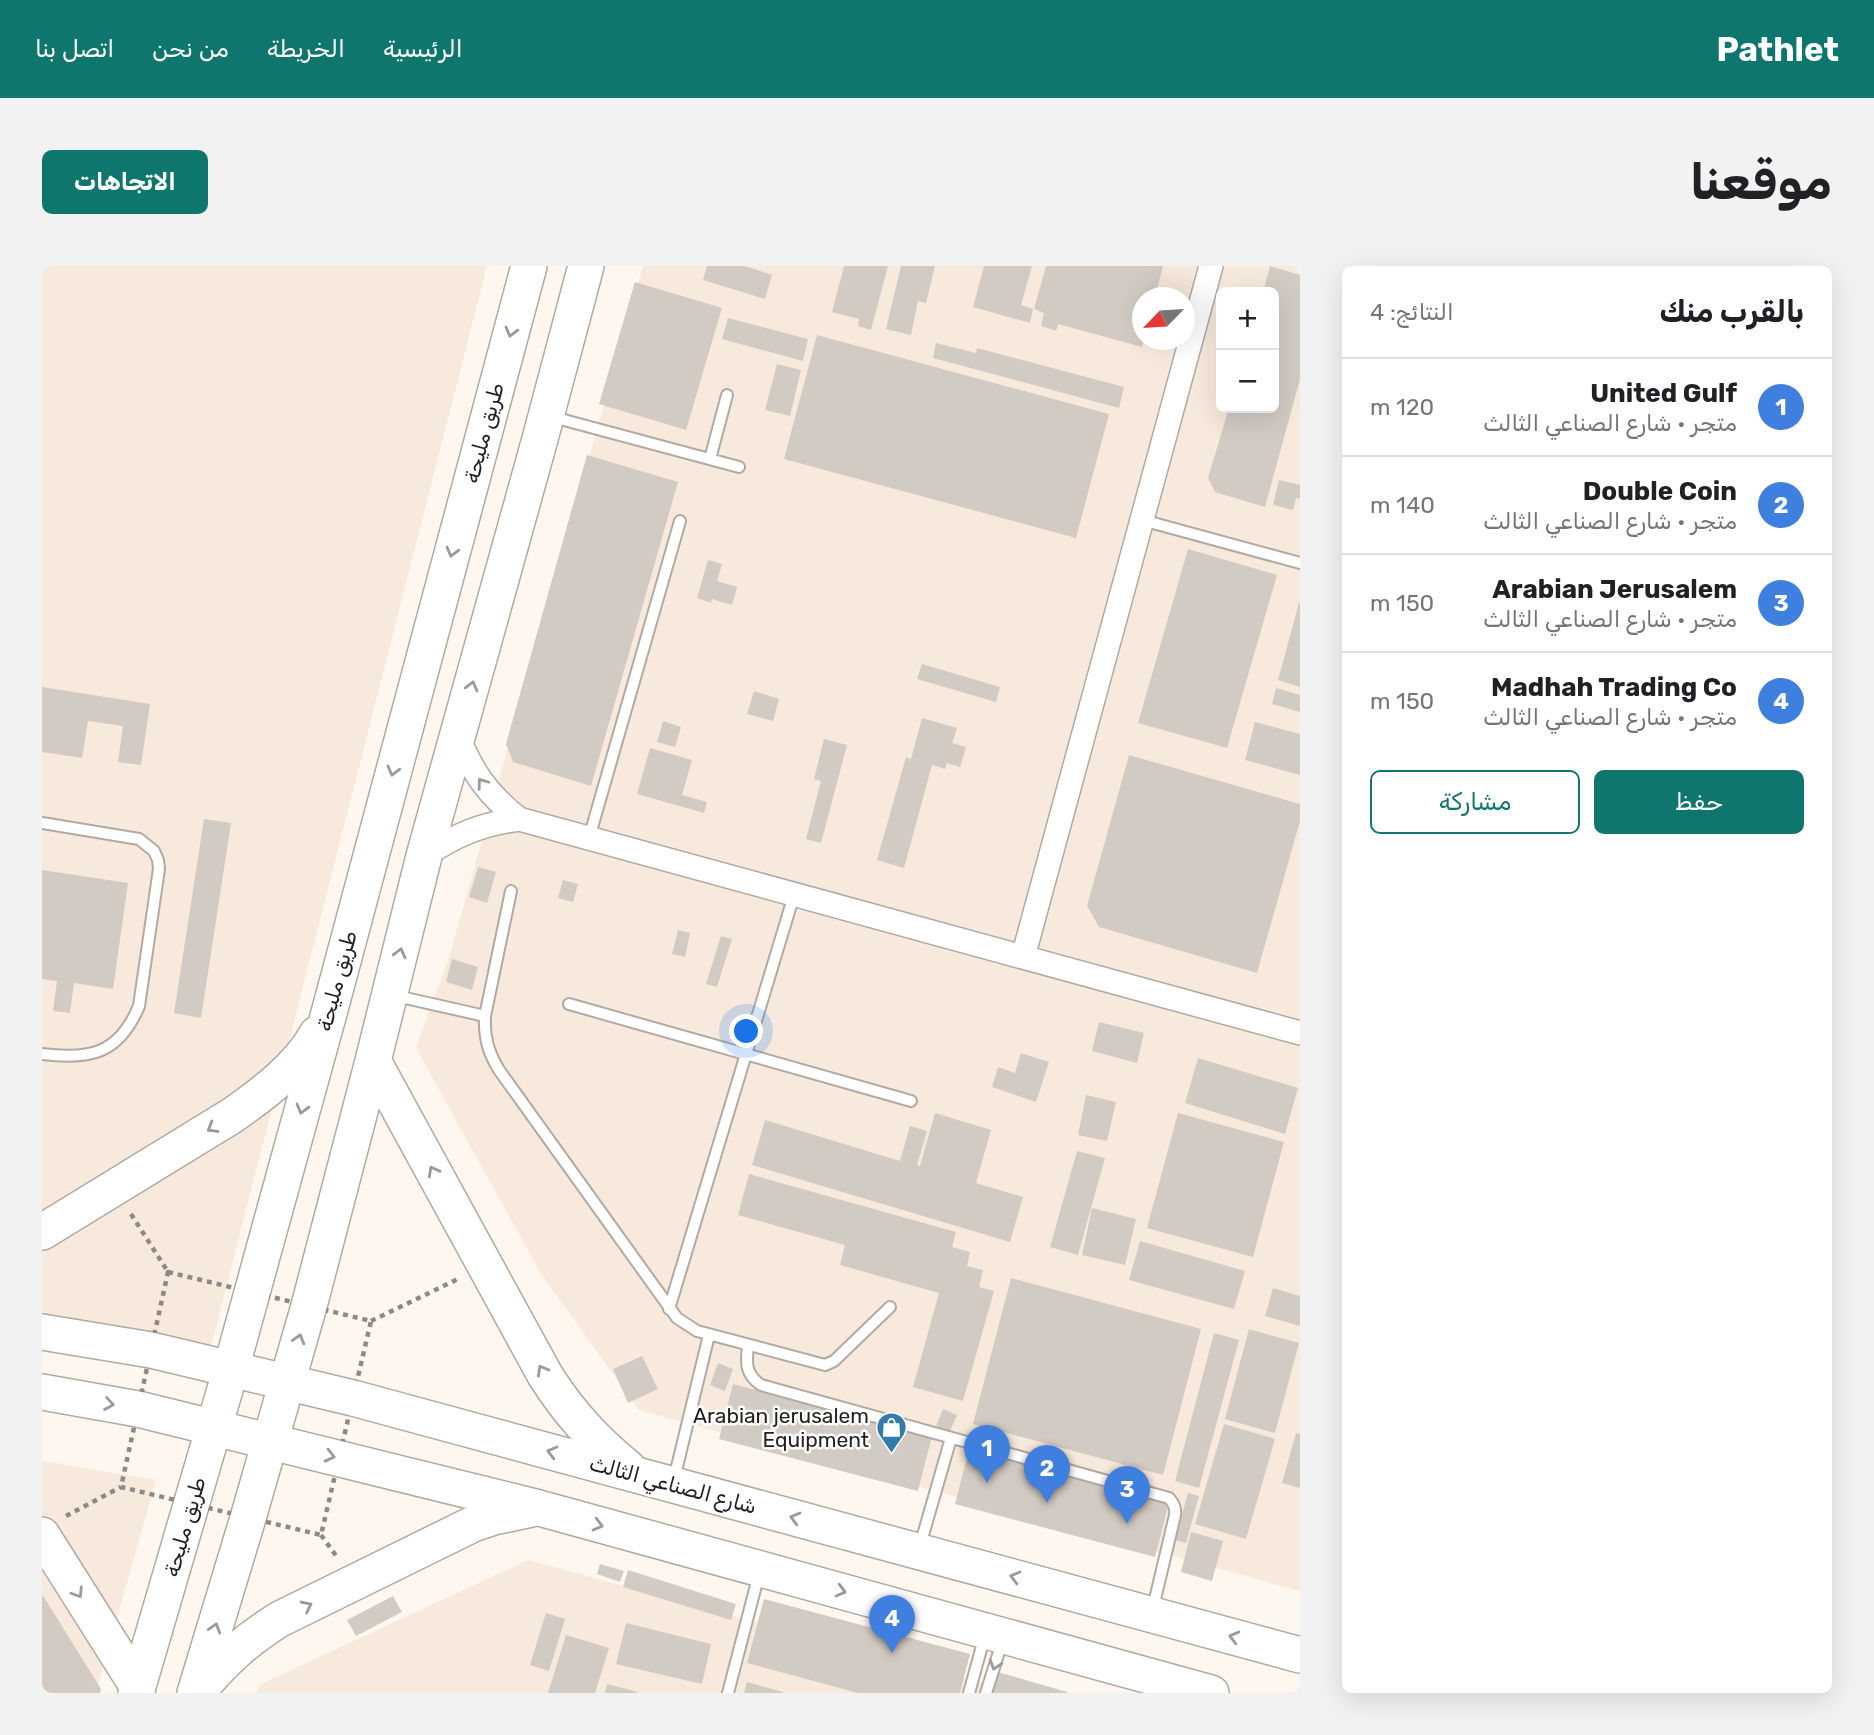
<!DOCTYPE html>
<html lang="ar">
<head>
<meta charset="utf-8">
<style>
	body { margin:0; font-family:Rubik,"Noto Sans Arabic",sans-serif; background:#f2f2f2; color:#202124; direction:rtl }
	.controls { position:absolute; right:21px; top:21px; display:grid; overflow:hidden; border-radius:10px; box-shadow:0 7px 28px #0002 }
	.controls button { width:63px; height:63px; display:grid; place-items:center; padding:0; border:0; border-bottom:2px solid #e0e0e0; background:#fff; color:#202124; font:35px sans-serif }
	.compass { position:absolute; left:1090px; top:21px; width:63px; height:63px; border-radius:50%; background:#fff; box-shadow:0 7px 28px #0002; rotate:245deg }
	.you { position:absolute; left:705px; top:766px; width:24px; height:24px; margin:-18px; border:5px solid #fff; border-radius:50%; background:#1a73e8; box-shadow:0 0 0 10px #1a73e833 }
	.badge { display:grid; place-items:center; width:46px; height:46px; border-radius:50%; background:#0f766e; color:#fff; font-size:23px; font-weight:700 }
	.pin { position:absolute; translate:-50% -58px; filter:drop-shadow(0 2px 4px #0008) }
	.pin::after { content:''; position:absolute; top:37px; width:24px; height:21px; background:inherit; clip-path:polygon(0 0,100% 0,50% 100%) }
	.list { margin:0; padding:0; list-style:none }
	h2 { display:flex; justify-content:space-between; align-items:center; height:91px; margin:0; padding:0 28px; font-size:30px }
	h2 small { font-size:23px; font-weight:400; color:#757577 }
	.list li { display:grid; grid-template-columns:46px 1fr auto; gap:21px; align-items:center; box-sizing:border-box; height:98px; padding:0 28px; border-top:2px solid #e0e0e0 }
	.list b { display:block; font-size:26px; white-space:nowrap }
	.list p { margin:0; font-size:23px; white-space:nowrap; color:#757577 }
	.list em { font-size:23px; font-style:normal; color:#757577 }
	.actions { display:flex; gap:14px; padding:21px 28px }
	.actions a { flex:1; padding:16px 0; border:2px solid #0f766e; border-radius:10px; text-align:center; font-size:24px; color:#0f766e }
	.actions .main { background:#0f766e; color:#fff }
	.map { position:relative; flex:none; width:1258px; height:1427px; overflow:hidden; direction:ltr; border-radius:10px }
	header { display:flex; align-items:center; gap:42px; box-sizing:border-box; height:98px; padding:0 35px; background:#0f766e; color:#fff }
	header strong { font-size:33px }
	nav { display:flex; gap:38px; margin-inline-start:auto; font-size:24px }
	.intro { display:flex; align-items:center; justify-content:space-between; box-sizing:border-box; height:168px; padding:0 42px }
	h1 { margin:0; font-size:49px }
	.button { padding:18px 32px; border-radius:10px; background:#0f766e; color:#fff; font-size:24px; font-weight:700 }
	main { display:flex; gap:42px; padding:0 42px }
	aside { flex:1; background:#fff; border-radius:10px; box-shadow:0 7px 28px #0002 }
	.map>svg:first-child { display:block }
	.built { fill:#f7eadc; fill-rule:evenodd }
	.building { fill:#d2cbc3 }
	.lines { fill:none; stroke-linecap:round; stroke-linejoin:round }
	.lane-casing { stroke:#b1aaa2; stroke-width:14 }
	.street-casing { stroke:#b1aaa2; stroke-width:26 }
	.primary-casing { stroke:#b1aaa2; stroke-width:38 }
	.path { stroke:#8e8984; stroke-width:4.5; stroke-dasharray:5 5; stroke-linecap:butt }
	.lane { stroke:#fff; stroke-width:10 }
	.street { stroke:#fff; stroke-width:23 }
	.primary { stroke:#fff; stroke-width:35 }
	.oneway { stroke:#9c9a99 }
	.labels { text-anchor:middle; stroke-width:5; stroke-linejoin:round; paint-order:stroke }
	.street-label { font-size:21px; fill:#221f1d; stroke:#fff }
	.poi-label { font-size:21px; fill:#221f1d; stroke:#fff; text-anchor:end }
</style>
</head>
<body>
<header>
<strong>Pathlet</strong>
<nav><a>الرئيسية</a><a>الخريطة</a><a>من نحن</a><a>اتصل بنا</a></nav>
</header>
<div class="intro"><h1>موقعنا</h1><a class="button">الاتجاهات</a></div>
<main>
<aside>
<h2>بالقرب منك<small>النتائج: 4</small></h2>
<ul class="list">
<li><span class="badge" style="background:#3f7fe0">1</span><div><b>United Gulf</b><p>متجر · شارع الصناعي الثالث</p></div><em>120 m</em></li>
<li><span class="badge" style="background:#3f7fe0">2</span><div><b>Double Coin</b><p>متجر · شارع الصناعي الثالث</p></div><em>140 m</em></li>
<li><span class="badge" style="background:#3f7fe0">3</span><div><b>Arabian Jerusalem</b><p>متجر · شارع الصناعي الثالث</p></div><em>150 m</em></li>
<li><span class="badge" style="background:#3f7fe0">4</span><div><b>Madhah Trading Co</b><p>متجر · شارع الصناعي الثالث</p></div><em>150 m</em></li>
</ul>
<div class="actions"><a class="main">حفظ</a><a>مشاركة</a></div>
</aside>
<div class="map">
<svg width="1258" height="1427" viewBox="0 0 1258 1427">
	<rect width="100%" height="100%" fill="#fef7ef"/>
	<!-- built -->
	<path class="built" d="M0 0H445L168 1085 0 1058Z
		M601 0H1258V1325L597 1144 499 1008 374 782 408 688ZM1179 26H1232V142H1179ZM1100 32H1142V74H1100Z
		M0 1195 114 1214 54 1427H0Z
		M486 1294 977 1427H215L217 1419Z"/>
	<!-- building -->
	<path class="building" d="M665 0H703L730 9 723 33 661 14Z
		M802 0H846L829 64 816 60 817 53 790 46Z
		M859 0H893L884 37 876 35 869 69 844 63Z
		M942 0H990L979 39 991 43 988 57 931 41Z
		M1004 0H1121L1113 32H1100V74H1102L1100 81 1016 58 1014 65 999 60 1002 47 992 43Z
		M1228 0 1258 9V113L1223 241 1173 226 1166 212 1187 142H1232V26H1221Z
		M593 16 680 42 644 164 557 138Z
		M686 52 766 73 761 95 680 73Z
		M775 69 1067 148 1034 272 742 193Z
		M894 77 934 87 935 82 1082 121 1077 142 891 92Z
		M735 98 759 104 748 150 723 144Z
		M545 189 636 216 549 520 471 496 464 478Z
		M1237 214 1258 219V233L1254 232 1251 244 1231 239Z
		M1146 283 1235 309 1185 482 1096 457Z
		M666 294 680 298 675 315 695 321 690 339 670 333 669 337 655 332Z
		M1257 337H1258V421L1236 414Z
		M880 398 958 421 954 436 875 413Z
		M0 421 108 438 99 499 76 496 81 460 46 455 40 492 0 486Z
		M1234 422 1258 429V446L1230 438Z
		M712 425 737 433 731 455 705 448Z
		M880 452 915 462 910 477 924 481 918 501 905 497 903 503 890 499 862 602 835 594 864 491 869 493Z
		M621 455 639 461 633 481 615 476Z
		M1213 456 1258 468V509L1203 494Z
		M782 473 805 479 779 577 764 573 779 515 772 513Z
		M608 482 650 494 640 529 665 536 662 547 595 528Z
		M1087 489 1258 538V555L1215 707 1057 661 1045 640Z
		M162 553 189 557 159 752 132 747Z
		M436 601 454 606 445 637 427 631Z
		M0 604 86 617 71 723 32 717 28 747 11 745 15 715 0 713Z
		M521 614 536 618 531 636 516 632Z
		M636 664 648 667 643 691 630 688Z
		M679 670 690 673 675 721 664 718Z
		M410 693 436 701 430 724 404 716Z
		M1057 756 1102 767 1095 797 1050 785Z
		M979 787 1007 796 994 836 950 821 956 801 973 807Z
		M1156 792 1256 822 1243 868 1143 837Z
		M1044 829 1074 836 1065 875 1036 869Z
		M893 847 949 864 934 917 981 931 968 976 710 899 723 854 858 895 868 860 885 865 875 899 878 900Z
		M1136 847 1242 876 1211 991 1105 962Z
		M1035 885 1063 892 1036 989 1008 981Z
		M707 908 914 966 910 981 928 986 925 1000 941 1004 937 1021 952 1025 921 1135 871 1121 897 1027 798 999 803 979 696 949Z
		M1050 942 1094 953 1083 999 1040 989Z
		M1098 975 1203 1005 1192 1043 1087 1014Z
		M969 1012 1159 1063 1121 1209 931 1158Z
		M1231 1022 1258 1030V1060L1223 1050Z
		M1207 1063 1257 1077 1233 1167 1183 1153Z
		M1172 1067 1197 1074 1157 1222 1133 1215Z
		M600 1090 616 1123 586 1137 571 1103Z
		M676 1097 691 1103 683 1125 668 1119Z
		M691 1118 890 1170 876 1225 677 1173Z
		M901 1143 915 1149 908 1165 894 1160Z
		M1182 1158 1233 1173 1204 1273 1153 1258Z
		M1254 1167 1258 1168V1222L1240 1217Z
		M927 1184 1127 1237 1113 1291 913 1238Z
		M1146 1227 1157 1230 1144 1277 1133 1274Z
		M1149 1266 1181 1275 1170 1315 1139 1306Z
		M558 1298 582 1305 578 1316 555 1308Z
		M586 1304 694 1338 689 1354 581 1321Z
		M0 1328 59 1423 58 1427H0Z
		M351 1330 360 1346 314 1370 305 1354Z
		M722 1333 928 1388 918 1427H816L705 1397Z
		M504 1347 523 1353 507 1405 488 1399Z
		M584 1357 669 1378 660 1418 574 1398Z
		M524 1369 567 1382 553 1427H506Z
		M956 1406 1025 1426V1427H950Z
		M705 1416 741 1426V1427H702Z
		M565 1418 596 1426V1427H563Z"/>
	<g class="lines">
		<defs>
			<path id="lane" d="M507 150 697 201
				M668 193 685 129
				M1100 254 1258 297
				M0 557 97 573 112 585 116 594 117 603 97 740C77 788 48 794 0 788
				M547 572 638 255
				M469 625 443 750C442 771 446 786 457 804L635 1052 655 1065 783 1099 792 1095 848 1041
				M350 729 443 750
				M527 738 869 835
				M627 1043 752 629
				M706 1079C704 1097 703 1108 719 1119L1127 1232C1132 1238 1134 1242 1133 1249L1110 1346
				M632 1213 667 1069
				M877 1283 909 1172
				M686 1427 717 1308
				M927 1427 943 1369
				M944 1427 961 1373"/>
			<path id="street" d="M416 471C431 507 446 529 477 553
				M382 590C414 569 439 558 477 553L1258 767
				M981 691 1169 0"/>
			<path id="primary" d="M331 795 503 1109C527 1147 552 1174 586 1202
				M0 966 191 849C222 827 256 802 275 768
				M0 1066 109 1084 311 1132 1258 1389
				M0 1126 96 1143 497 1242 1169 1427
				M0 1269 96 1421
				M159 1422C184 1392 206 1373 238 1353L431 1258 452 1251 490 1243
				M94 1427 189 1103 287 747 487 0
				M153 1427 206 1252 267 1040 331 795 382 590 498 173 544 0"/>
		</defs>
		<!-- lane casing -->
		<use href="#lane" class="lane-casing"/>
		<!-- street casing -->
		<use href="#street" class="street-casing"/>
		<!-- primary casing -->
		<use href="#primary" class="primary-casing"/>
		<!-- path -->
		<path class="path" d="M89 948 126 1006
			M126 1006 329 1055 279 1269 79 1221Z
			M329 1055 416 1013
			M24 1250 79 1221
			M279 1269 295 1291"/>
		<!-- lane -->
		<use href="#lane" class="lane"/>
		<!-- street -->
		<use href="#street" class="street"/>
		<!-- primary -->
		<use href="#primary" class="primary"/>
	</g>
	<!-- one-way arrows -->
	<defs><path id="oneway-chevron" d="M-2-3.5L2.5 0L-2 3.5" fill="none" stroke-width="1.6" stroke-linecap="round" stroke-linejoin="round" transform="scale(1.75)"/></defs>
	<g class="oneway">
		<use href="#oneway-chevron" transform="translate(469 66) rotate(105)"/>
		<use href="#oneway-chevron" transform="translate(410 286) rotate(105)"/>
		<use href="#oneway-chevron" transform="translate(430 420) rotate(-75)"/>
		<use href="#oneway-chevron" transform="translate(351 505) rotate(105)"/>
		<use href="#oneway-chevron" transform="translate(440 517) rotate(-126)"/>
		<use href="#oneway-chevron" transform="translate(358 687) rotate(-76)"/>
		<use href="#oneway-chevron" transform="translate(260 843) rotate(105)"/>
		<use href="#oneway-chevron" transform="translate(170 862) rotate(149)"/>
		<use href="#oneway-chevron" transform="translate(391 905) rotate(-118)"/>
		<use href="#oneway-chevron" transform="translate(257 1073) rotate(-74)"/>
		<use href="#oneway-chevron" transform="translate(500 1104) rotate(-120)"/>
		<use href="#oneway-chevron" transform="translate(67 1138) rotate(10)"/>
		<use href="#oneway-chevron" transform="translate(510 1186) rotate(-165)"/>
		<use href="#oneway-chevron" transform="translate(288 1190) rotate(14)"/>
		<use href="#oneway-chevron" transform="translate(753 1252) rotate(-165)"/>
		<use href="#oneway-chevron" transform="translate(556 1259) rotate(15)"/>
		<use href="#oneway-chevron" transform="translate(973 1311) rotate(-165)"/>
		<use href="#oneway-chevron" transform="translate(799 1325) rotate(15)"/>
		<use href="#oneway-chevron" transform="translate(36 1327) rotate(58)"/>
		<use href="#oneway-chevron" transform="translate(265 1340) rotate(-26)"/>
		<use href="#oneway-chevron" transform="translate(173 1362) rotate(-73)"/>
		<use href="#oneway-chevron" transform="translate(1192 1371) rotate(-165)"/>
		<use href="#oneway-chevron" transform="translate(953 1399) rotate(107)"/>
	</g>
	<!-- icons -->
	<defs>
		<symbol id="shop-pin" viewBox="-11 -11 22 30"><path d="M0 17L-7.5 6A9.5 9.5 0 1 1 7.5 6Z" fill="#317bae" stroke="#fff"/><path d="M-5-2.5h2.3a2.7 3.5 0 0 1 5.4 0H5L5.5 6h-11ZM-1.5-2.5h3a1.5 2.3 0 0 0-3 0Z" fill="#fff"/></symbol>
	</defs>
	<g fill-rule="evenodd">
		<use href="#shop-pin" x="832" y="1144" width="35" height="47"/>
	</g>
	<g class="labels">
		<!-- street labels -->
		<g class="street-label">
			<text transform="translate(442 167) rotate(-75)" y="7">طريق مليحة</text>
			<text transform="translate(295 715) rotate(-75)" y="7">طريق مليحة</text>
			<text transform="translate(631 1219) rotate(15)" y="7">شارع الصناعي الثالث</text>
			<text transform="translate(143 1261) rotate(-74)" y="7">طريق مليحة</text>
		</g>
		<!-- poi labels -->
		<g class="poi-label">
			<text x="827" y="1157">Arabian jerusalem<tspan x="827" dy="24">Equipment</tspan></text>
		</g>
	</g>
</svg>
<div class="controls">
<button>+</button>
<button>−</button>
</div>
<svg class="compass" viewBox="-18 -18 36 36"><path d="M0-13l5 13h-10z" fill="#e53935"/><path d="M0 13l5-13h-10z" fill="#757577"/></svg>
<div class="you"></div>
<div class="pin badge" style="left:945px;top:1217px;background:#3f7fe0">1</div>
<div class="pin badge" style="left:1005px;top:1237px;background:#3f7fe0">2</div>
<div class="pin badge" style="left:1085px;top:1258px;background:#3f7fe0">3</div>
<div class="pin badge" style="left:850px;top:1387px;background:#3f7fe0">4</div>
</div>
</main>
</body>
</html>
